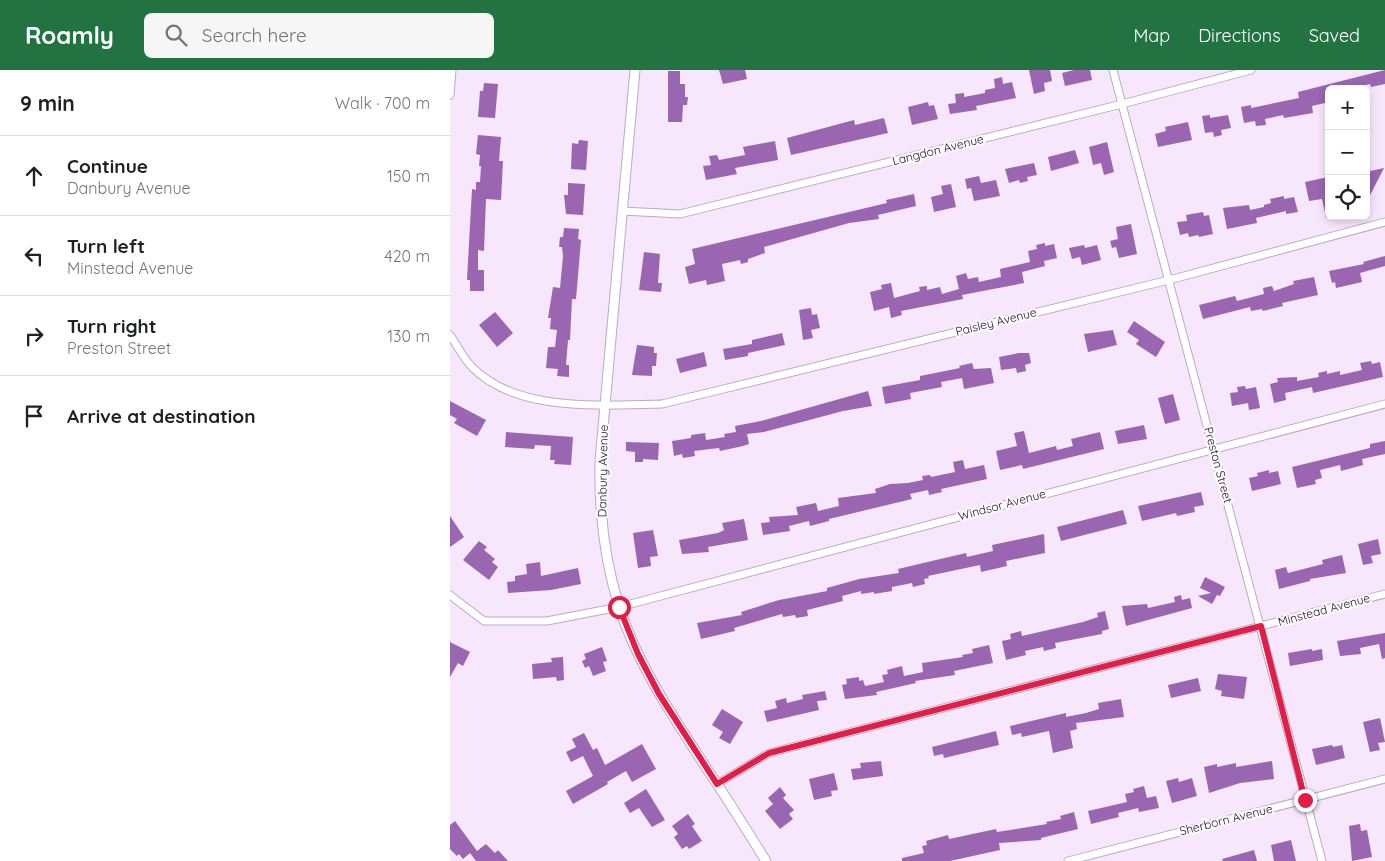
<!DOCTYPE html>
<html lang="en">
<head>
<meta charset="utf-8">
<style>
	body { margin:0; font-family:Quicksand,sans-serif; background:#f6f6f6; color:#202124 }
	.controls { position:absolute; right:15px; top:15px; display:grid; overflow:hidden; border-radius:8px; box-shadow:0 2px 8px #0003 }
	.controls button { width:45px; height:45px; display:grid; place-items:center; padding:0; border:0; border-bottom:1px solid #e0e0e0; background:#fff; color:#202124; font:25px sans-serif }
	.stop { position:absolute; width:15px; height:15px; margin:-11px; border:4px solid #e11d48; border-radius:50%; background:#fff }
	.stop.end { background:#e11d48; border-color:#fff; box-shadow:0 1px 5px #0008 }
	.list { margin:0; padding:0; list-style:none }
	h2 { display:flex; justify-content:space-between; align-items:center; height:65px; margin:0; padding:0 20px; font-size:21px }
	h2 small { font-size:16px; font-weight:400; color:#757577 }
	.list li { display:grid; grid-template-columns:32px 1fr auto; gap:15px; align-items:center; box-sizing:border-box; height:80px; padding:0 20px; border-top:1px solid #e0e0e0 }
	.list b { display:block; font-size:19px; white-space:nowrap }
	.list p { margin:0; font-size:16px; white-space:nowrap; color:#757577 }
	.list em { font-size:16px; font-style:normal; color:#757577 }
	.icon { flex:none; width:28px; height:28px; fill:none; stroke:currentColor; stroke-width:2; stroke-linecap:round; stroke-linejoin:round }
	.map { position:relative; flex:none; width:935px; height:791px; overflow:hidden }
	header { display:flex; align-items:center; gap:30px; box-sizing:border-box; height:70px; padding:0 25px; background:#237242; color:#fff }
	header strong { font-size:24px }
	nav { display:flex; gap:28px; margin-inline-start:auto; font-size:18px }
	.search { width:350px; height:45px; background:#f6f6f6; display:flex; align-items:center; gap:12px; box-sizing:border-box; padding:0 18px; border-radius:8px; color:#757577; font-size:19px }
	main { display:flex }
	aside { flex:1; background:#fff }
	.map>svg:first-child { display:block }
	.building { fill:#9a66b2 }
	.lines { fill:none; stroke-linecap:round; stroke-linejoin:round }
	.minor-casing { stroke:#bbaac4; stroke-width:9 }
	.tertiary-casing { stroke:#bbaac4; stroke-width:11 }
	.minor { stroke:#fff; stroke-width:7 }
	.tertiary { stroke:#fff; stroke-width:9 }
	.route { stroke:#e11d48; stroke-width:6 }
	.labels { text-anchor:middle; stroke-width:4.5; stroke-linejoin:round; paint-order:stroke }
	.street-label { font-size:12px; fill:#1b151e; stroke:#fdf9ff }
</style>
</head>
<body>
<header>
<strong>Roamly</strong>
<div class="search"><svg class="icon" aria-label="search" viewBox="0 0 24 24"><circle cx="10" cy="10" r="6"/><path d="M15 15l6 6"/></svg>Search here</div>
<nav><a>Map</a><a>Directions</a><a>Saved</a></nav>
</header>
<main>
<aside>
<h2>9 min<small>Walk · 700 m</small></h2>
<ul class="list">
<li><svg class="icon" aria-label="ahead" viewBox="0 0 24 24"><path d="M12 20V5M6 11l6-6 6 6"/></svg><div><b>Continue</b><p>Danbury Avenue</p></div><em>150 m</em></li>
<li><svg class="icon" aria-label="left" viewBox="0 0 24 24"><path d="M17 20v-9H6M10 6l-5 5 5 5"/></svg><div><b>Turn left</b><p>Minstead Avenue</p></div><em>420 m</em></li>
<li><svg class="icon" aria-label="right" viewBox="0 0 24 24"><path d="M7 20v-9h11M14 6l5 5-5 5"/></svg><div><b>Turn right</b><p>Preston Street</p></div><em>130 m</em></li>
<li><svg class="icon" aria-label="arrive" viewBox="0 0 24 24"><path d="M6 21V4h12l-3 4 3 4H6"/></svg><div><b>Arrive at destination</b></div></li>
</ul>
</aside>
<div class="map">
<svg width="935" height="791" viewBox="0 0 935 791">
	<rect width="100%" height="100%" fill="#f6e7fd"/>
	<!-- building -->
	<path class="building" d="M269 0H295L297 9 273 14Z
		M579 0H600L602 11 594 13 595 21 584 24Z
		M624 0H640L642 10 615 16 612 3Z
		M935 0V14L921 17 920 14 899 19H879V32L862 36 863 43 834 48 833 45 815 49 816 55 806 56 805 51 794 53 791 37 801 35V38L849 28 848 22Z
		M218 1H230V14H235V27H238L237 35H233L232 52H218Z
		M552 7 553 14 562 12 566 28 526 36 527 40 500 44 498 34 506 33 505 24 514 23V27L535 23V20L545 18 544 9Z
		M34 13 48 14 45 48 28 47 30 21H33Z
		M478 32 479 36 484 35 488 49 462 55 458 37Z
		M760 45V48L778 45 781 58 771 60 772 65 764 67 763 62 755 63 752 46Z
		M434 48 438 63 341 85 337 68 404 50 405 55Z
		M738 52 742 70 708 77 705 64 716 61 715 57Z
		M28 65 51 67 49 91H53L51 130 36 129 34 181 28 180V200H34V221H20V210H17L22 119 26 120V112H30L31 96H29L30 85 26 84Z
		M129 70 138 71 136 100 121 99 122 73 128 74Z
		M325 71 328 90 285 98 287 104 256 110 253 96 261 95 259 86 267 85 269 90 295 85 293 77Z
		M657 72 664 102 654 105 651 93 643 95 639 77Z
		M625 80 629 93 601 101 598 87Z
		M584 93 587 105 577 107 578 111 570 113 569 110 559 113 555 99Z
		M934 98 916 133V102Z
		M529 106 531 113 546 110 550 126 524 131 521 118 517 119 515 109Z
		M878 107 879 146 876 147 872 129 859 131 855 112Z
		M118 113 135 114 133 145 116 144 114 125H118Z
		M501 114 506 137 484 142 481 127 493 124 491 116Z
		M464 124 466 136 428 145 429 149 399 153 314 177 315 183 298 189V192L291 194 290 190 272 194 275 211 257 215 256 210 239 214 235 197 245 194 242 179 437 133 436 130Z
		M834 126V129L844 127 848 142 836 144V141L806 148 807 153 777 159 773 138 799 135 800 140 814 137V135L821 133 820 129Z
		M753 142 754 146 759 145 763 164 749 167 748 165 739 167 738 163 730 165 727 152 737 151 736 145Z
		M681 154 687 184 669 188 666 177 662 178 660 171 668 169 666 157Z
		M114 158 129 159 128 169 131 170 126 229H122L120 270H118L116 295H119V307L107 306 108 299 96 298 98 277H105L107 260 100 259 101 248H98L103 217 110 218 113 186 112 177H109L110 167H113Z
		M595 173V176L604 174 607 188 594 191 595 196 572 202 574 213 512 225 513 229 451 241 452 245 441 248 439 237 424 241 420 222 432 219 431 215 441 213 444 228 470 221 469 217 477 216V220L490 217 492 224 509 219 506 206 516 203 518 209 528 207 529 212 551 207 550 199 580 192 578 181 587 179 586 175Z
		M634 175 635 178 647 175 651 190 632 195 630 187 622 189 619 178Z
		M194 182 210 184 208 213H212L211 222 189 220Z
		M935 186V196L910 203 912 212 886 218 885 212 882 213 879 201 914 194 913 192Z
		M864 207 868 225 832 233 833 236 813 241 812 239 801 241 800 237 753 249 749 235 785 226 787 231 814 224 813 218 822 216 824 221 844 214 843 211Z
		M361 238 362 245 367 244 370 258 361 260 363 268 353 270 349 240Z
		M45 242 63 263 47 277 29 255Z
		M684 251 715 272 706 287 686 274 689 270 677 262Z
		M663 260 667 275 638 282 634 264Z
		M332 263 335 275 298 283V286L275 290 273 279 302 274V270Z
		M187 275 204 277V283H207L206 296H202V306L182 305Z
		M254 282 257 296 230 303 226 289Z
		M569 283H579L581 293 575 295 576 301 567 303 566 298 551 300 549 287Z
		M921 291 922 294 930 292 933 307 863 323 862 317 835 323 836 330 824 333 820 314 828 312 827 308 847 307V311L869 307 868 303 877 301V304L890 301V305L912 300 910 293Z
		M522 293 524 299 541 298 544 313 514 319 512 308 491 312 492 317 460 323 461 329 435 334 432 317 470 310V306L510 298 509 296Z
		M795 316 796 319 806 317 810 338 799 340 798 333 782 336 780 323 788 322 787 317Z
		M418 321 422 336 393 341 314 362 297 364 299 374 293 376 270 381 269 378 244 381 245 386 233 388 232 384 224 386 222 371 241 368V365L255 363 256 370 275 367 274 364 286 362 285 356 311 351Z
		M723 324 730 350 715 354 708 328Z
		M0 331 36 350 27 366 4 353 7 349 0 345Z
		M694 355 697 369 668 374 665 361Z
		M574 361 579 383 606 376 607 380 623 376 621 369 650 362 654 379 577 398 573 399 572 395 550 400 546 381 567 376 564 363Z
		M56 362 123 367 121 395 104 394 105 390H100L101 376 85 375 84 379 55 377Z
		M935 371V384L912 389 913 395 891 401 890 395 870 400 872 408 865 410 866 414 847 418 842 397 920 378V374Z
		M176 372 209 373 208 390 193 389V392H185V382L176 381Z
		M513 390 515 399 534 395 537 409 491 419 492 422 479 425 478 420 460 424 462 429 379 449V451L360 456 359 451 339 456 340 461 313 465 311 453 320 452 319 447 348 445 346 437 366 433 368 441 389 436 388 428 426 423 425 419 440 414 458 413 473 410 472 406 480 405 481 407 505 402 503 392Z
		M819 400V403L828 401 831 414 802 421 799 408 808 406 807 403Z
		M751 422 754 435 744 437 745 442 727 446 726 443 692 451 688 436Z
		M673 440 677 454 611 471 607 457Z
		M0 446 14 467 0 477Z
		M294 449 298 470 258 477 259 482 232 484 229 470 268 463 274 460 272 453Z
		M203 460 208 486 200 487 201 496 188 498 183 463Z
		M594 464 595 483 556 491 557 496 531 502 530 495 478 506 479 508 474 509 475 514 463 517 462 513 442 517V521L424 524V522L411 524V521L392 526 393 531 357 540 358 546 346 548 345 545 333 547 332 544 284 558 285 561 251 569 247 553 292 545 291 542 329 530 377 521V518L409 509 449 503 448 499 486 490 516 483 517 487 543 481 542 475Z
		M928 469 931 484 921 486 923 493 913 495 908 474Z
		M29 471 37 477 34 480 45 489 42 492 48 497 39 510 13 490Z
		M892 485 896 503 860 509V511L829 519 825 500 836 497 838 503 873 494 872 490Z
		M90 492 91 506 128 498 131 514 101 520 58 523 57 512 65 511V506L77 504 76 494Z
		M755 507 775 517 770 526 767 525 762 534 748 526 761 523 750 518Z
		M731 525 732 530 740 528 742 538 676 556 672 536 697 534 698 538 725 532 724 527Z
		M655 541 659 559 652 561V564L605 573 606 578 594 581 593 577 575 581 576 585 556 590 552 571 561 569 560 564 571 561 572 566 633 552 648 547 647 543Z
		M935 563V588L932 589 929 574 910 578 911 584 890 586 887 571Z
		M0 572 20 582 13 596 8 593 0 607Z
		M539 575 543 593 504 601 505 605 465 611 466 613 426 622 427 625 395 629 392 615 397 614 396 609 409 607V611L413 610 415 616 434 612 432 605 438 604 437 600 452 596 454 606 473 602 472 593 513 587 512 585 523 583 522 579Z
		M152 577 157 591 153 592 156 601 143 606 139 596 135 598 132 591 136 589 134 584Z
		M862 579V581L872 579 873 590 840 596 838 583Z
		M113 587 114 610 107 611 106 607 83 609 82 594 102 592 101 588Z
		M768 604 797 607 794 629 771 626 772 621 765 619Z
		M748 608 751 621 721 628 718 615Z
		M375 621 377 630 367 631 369 640 317 652 314 641 327 638 325 631 336 628 337 633 353 629 352 625Z
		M671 629 674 647 626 653 627 659 620 661 623 678 603 683 599 661 572 667 571 663 562 665 560 656 616 643V647L636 643 649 639 648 633Z
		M272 639 293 652 280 674 269 668 273 662 262 655Z
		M930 648 935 672 928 673 930 680 920 682 913 652Z
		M546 661 549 675 494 688 493 684 484 686 482 677Z
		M134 663 143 680 147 678 155 695 192 674 206 699 182 712 176 701 157 712 158 714 123 734 116 721 143 706 133 686 121 692 116 682 126 677 122 669Z
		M882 675 883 677 892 675 895 688 866 695 862 679Z
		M431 691 433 706 403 710 401 699 411 698 410 693Z
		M822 691 824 709 790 713 759 723 754 697 767 694V697L786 693V697Z
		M384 703 388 720 381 721 382 726 364 730 359 709Z
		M728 708 729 712 742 708 747 726 722 733 716 711Z
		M694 716 697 728 706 726 709 738 689 742 688 738 668 743 669 747 641 754 638 741 677 732 675 724 684 722 683 719Z
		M330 717 336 725 333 728 344 740 339 744 343 749 330 759 315 741 323 734 318 728Z
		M196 719 215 750 202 757 189 738 180 743 174 733Z
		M624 742 628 759 591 768V770L549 773 550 780 500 791H452V788L474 783 472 776 477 775 476 771 498 765 499 769 546 759 547 762 597 754 596 752 611 749 610 746Z
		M238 744 245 754 242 756 252 771 239 779 237 776 232 779 224 767 228 764 222 756Z
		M5 751 27 781 36 774 45 783 48 780 58 791H26L20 783 13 789 9 784 7 786 0 779V755Z
		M910 754 911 761 917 760 922 787 902 791 899 756Z
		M841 770 846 791H824L821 775Z
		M804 780 807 791H773L772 789Z"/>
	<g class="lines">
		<defs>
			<path id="minor" d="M663 0 872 791
				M0 25 2 0
				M172 141 230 144 672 34 801 0
				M0 265C7 275 13 288 22 297 67 343 152 335 212 334L719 210 935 152
				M0 525 34 551H97L169 537 935 334
				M267 714 319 683 935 524
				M618 791 935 709"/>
			<path id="tertiary" d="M185 0 150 391C149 440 154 489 169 536 188 597 225 649 259 702 279 731 297 761 316 791"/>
		</defs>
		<!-- minor casing -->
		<use href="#minor" class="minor-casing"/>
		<!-- tertiary casing -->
		<use href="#tertiary" class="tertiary-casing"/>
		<!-- minor -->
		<use href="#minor" class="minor"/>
		<!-- tertiary -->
		<use href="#tertiary" class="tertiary"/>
	</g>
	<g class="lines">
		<!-- route -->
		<path class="route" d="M169 537 188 584 209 624 267 714 319 683 811 556 855 730"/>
	</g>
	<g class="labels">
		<!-- street labels -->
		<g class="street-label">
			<text transform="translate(488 80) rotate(-14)" y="4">Langdon Avenue</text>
			<text transform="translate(546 252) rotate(-14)" y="4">Paisley Avenue</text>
			<text transform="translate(768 395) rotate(75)" y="4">Preston Street</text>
			<text transform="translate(153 401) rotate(-89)" y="4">Danbury Avenue</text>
			<text transform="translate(552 435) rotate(-15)" y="4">Windsor Avenue</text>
			<text transform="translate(874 540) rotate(-15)" y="4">Minstead Avenue</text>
			<text transform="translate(776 750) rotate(-14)" y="4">Sherborn Avenue</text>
		</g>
	</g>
</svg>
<div class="controls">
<button>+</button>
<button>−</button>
<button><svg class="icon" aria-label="locate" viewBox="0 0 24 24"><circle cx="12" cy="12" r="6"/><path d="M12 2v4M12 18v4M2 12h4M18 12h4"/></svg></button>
</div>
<div class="stop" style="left:169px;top:537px"></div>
<div class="stop end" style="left:855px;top:730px"></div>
</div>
</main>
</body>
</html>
